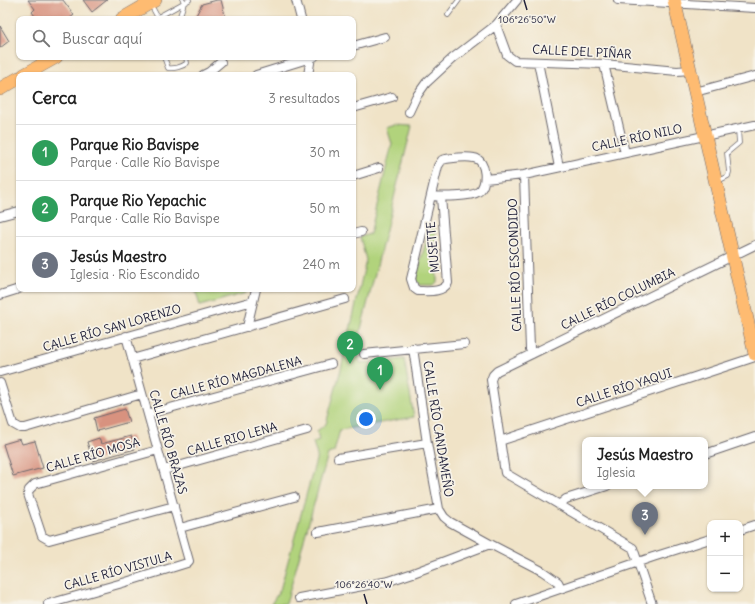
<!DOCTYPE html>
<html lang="es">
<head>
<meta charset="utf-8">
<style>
	body { margin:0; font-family:Delius,sans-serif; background:#f6f6f6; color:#222 }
	.controls { position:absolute; right:12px; bottom:12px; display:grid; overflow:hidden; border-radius:8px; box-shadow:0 1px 3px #0004 }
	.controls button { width:36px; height:36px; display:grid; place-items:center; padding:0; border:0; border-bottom:1px solid #e0e0e0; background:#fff; color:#222; font:20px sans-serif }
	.you { position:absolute; left:366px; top:419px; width:14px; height:14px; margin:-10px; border:3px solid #fff; border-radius:50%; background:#1a73e8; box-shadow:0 0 0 6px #1a73e833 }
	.badge { display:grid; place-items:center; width:26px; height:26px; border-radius:50%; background:#d1495b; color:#fff; font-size:13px; font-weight:700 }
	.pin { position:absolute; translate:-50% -33px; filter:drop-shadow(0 1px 2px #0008) }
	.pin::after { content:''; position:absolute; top:21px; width:14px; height:12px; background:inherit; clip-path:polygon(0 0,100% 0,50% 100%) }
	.popup { position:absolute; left:582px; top:437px; width:126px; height:52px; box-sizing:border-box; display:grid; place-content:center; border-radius:8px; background:#fff; filter:drop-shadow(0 1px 3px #0005); font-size:13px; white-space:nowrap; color:#767676 }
	.popup b { font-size:15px; color:#222 }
	.popup::after { content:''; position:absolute; left:50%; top:100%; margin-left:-8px; border:8px solid transparent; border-top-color:#fff }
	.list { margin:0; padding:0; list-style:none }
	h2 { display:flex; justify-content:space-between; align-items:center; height:52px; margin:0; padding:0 16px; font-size:17px }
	h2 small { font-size:13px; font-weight:400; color:#767676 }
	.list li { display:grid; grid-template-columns:26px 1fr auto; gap:12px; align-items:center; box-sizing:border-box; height:56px; padding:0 16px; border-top:1px solid #e0e0e0 }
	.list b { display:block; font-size:15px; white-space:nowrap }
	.list p { margin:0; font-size:13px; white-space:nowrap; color:#767676 }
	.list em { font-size:13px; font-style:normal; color:#767676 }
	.icon { flex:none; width:22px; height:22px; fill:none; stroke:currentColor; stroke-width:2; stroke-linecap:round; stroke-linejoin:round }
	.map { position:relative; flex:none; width:755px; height:604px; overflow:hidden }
	.search { position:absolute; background:#fff; box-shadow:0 1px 3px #0004; left:16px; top:16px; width:340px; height:44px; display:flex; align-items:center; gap:10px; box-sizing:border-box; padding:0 14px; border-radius:8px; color:#767676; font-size:15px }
	.panel { position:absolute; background:#fff; box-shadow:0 1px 3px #0004; left:16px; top:72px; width:340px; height:220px; border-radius:8px }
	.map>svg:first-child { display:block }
	.green { fill:#b1d37c; stroke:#6a7a5c }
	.building { fill:#d8927f }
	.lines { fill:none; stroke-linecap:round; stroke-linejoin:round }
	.lane-casing { stroke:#6a666c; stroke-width:5.5 }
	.street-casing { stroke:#6a666c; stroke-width:10 }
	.primary-casing { stroke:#6a666c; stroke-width:14 }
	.lane { stroke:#fff; stroke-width:4 }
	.street { stroke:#fff; stroke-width:8 }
	.primary { stroke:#febb71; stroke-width:13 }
	.ticks { fill:none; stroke:#22223b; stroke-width:1.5 }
	.labels { text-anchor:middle; stroke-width:3.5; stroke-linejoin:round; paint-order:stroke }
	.street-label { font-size:12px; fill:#22223b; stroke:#f7f3e8 }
	.ticks-label { font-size:10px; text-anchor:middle; fill:#22223b; stroke:#f7f3e8; stroke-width:3.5; stroke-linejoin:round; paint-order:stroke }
</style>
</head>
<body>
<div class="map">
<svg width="755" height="604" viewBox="0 0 755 604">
	<rect width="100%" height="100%" fill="#f7f3e8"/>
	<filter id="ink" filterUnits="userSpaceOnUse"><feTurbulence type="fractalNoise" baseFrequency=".025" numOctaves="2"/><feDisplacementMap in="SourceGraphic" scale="8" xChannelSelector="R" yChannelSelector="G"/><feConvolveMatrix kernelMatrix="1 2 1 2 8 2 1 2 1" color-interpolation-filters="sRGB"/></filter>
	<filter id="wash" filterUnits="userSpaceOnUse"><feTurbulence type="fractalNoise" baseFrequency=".012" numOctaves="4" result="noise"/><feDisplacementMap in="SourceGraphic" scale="16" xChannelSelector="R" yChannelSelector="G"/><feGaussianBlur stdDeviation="0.9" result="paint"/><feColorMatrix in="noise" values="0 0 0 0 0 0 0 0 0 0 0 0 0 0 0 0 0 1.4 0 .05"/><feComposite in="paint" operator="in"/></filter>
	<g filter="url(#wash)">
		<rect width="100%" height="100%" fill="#f0e3c7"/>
		<!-- green -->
		<path class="green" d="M396 125 412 126 357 345 360 363 404 359 414 417 340 430 334 452 328 454 286 604H271L280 590 317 456 313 442 319 440 317 431 326 424 342 365 366 260 360 237 370 234 392 144 387 128Z
			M430 228H435L437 279V282L434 285H420L416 281V276Z
			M195 289H247L246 293 200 306Z"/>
		<g id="blocks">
			<!-- building -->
			<path class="building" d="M28 0H63L74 15 69 19H37L32 12 35 9Z
				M83 0H107L92 12Z
				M217 0H221L226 19H194L202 4Z
				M0 26 9 41 0 48Z
				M125 409 129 422 97 431 94 418Z
				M131 436 135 449 93 461 87 442 99 438 101 444Z
				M20 439 22 444 35 441 43 468 13 476 3 444Z"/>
		</g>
	</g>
	<g filter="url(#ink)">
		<use href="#blocks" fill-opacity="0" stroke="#6a666c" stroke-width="1"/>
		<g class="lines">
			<defs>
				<path id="lane" d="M151 5 158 18
					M448 15 459 0
					M158 17 189 0
					M179 19 184 3 183 0
					M164 57 168 68C174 69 182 67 187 63L186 57
					M718 181 728 176 729 172 727 153 739 143 738 129"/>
				<path id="street" d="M296 0 301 19
					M618 0 755 8
					M496 25 507 55 515 61 604 64 677 71 690 70
					M353 46 385 37
					M538 62 559 167
					M604 64 625 153
					M203 75 209 72 221 62
					M256 75 314 57
					M308 75 311 57
					M695 92 755 76
					M353 108 392 97
					M409 112 416 97 426 83 453 58 496 25 517 0
					M524 175 530 349 532 354
					M353 176 379 168
					M485 179 524 175 755 125
					M432 196C441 197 471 197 478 192 488 186 487 160 474 158 465 156 454 158 446 159L442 160 438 166 411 279 414 288 418 291C428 291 442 293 448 283L441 197
					M0 216 19 211
					M353 234 361 232
					M0 295 19 289
					M247 327 256 289
					M413 348 427 443 439 509 444 517 450 522 490 544 542 571 558 582 561 588
					M364 354 464 344
					M132 359 345 299
					M0 372 253 301
					M0 383 13 424 20 428H25L142 394
					M148 414 331 364
					M500 441 755 357
					M158 450 35 484 29 490 28 494 42 536 49 540 174 506
					M705 454 755 437
					M338 458 427 443
					M164 470 307 430
					M559 505 566 499 607 486
					M180 528 294 497
					M740 530 755 525
					M318 532 439 509
					M299 598 389 581 413 573 490 544
					M48 604 126 582 187 563 189 561 126 336
					M516 604 653 557 710 539
					M652 604 633 548 505 473 491 380 493 375 497 371 755 245"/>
				<path id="primary" d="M674 0 755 354
					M122 19 155 0
					M24 75 56 57
					M0 89 19 78"/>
			</defs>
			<!-- lane casing -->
			<use href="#lane" class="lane-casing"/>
			<!-- street casing -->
			<use href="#street" class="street-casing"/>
			<!-- primary casing -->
			<use href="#primary" class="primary-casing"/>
			<!-- lane -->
			<use href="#lane" class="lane"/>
			<!-- street -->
			<use href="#street" class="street"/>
			<!-- primary -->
			<use href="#primary" class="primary"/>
		</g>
	</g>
	<!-- ticks -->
	<path class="ticks" d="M524 0 527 10M364 594 367 604"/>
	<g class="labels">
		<!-- street labels -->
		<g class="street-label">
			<text transform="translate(582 52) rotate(3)" y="4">CALLE DEL PIÑAR</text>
			<text transform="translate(637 138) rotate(-12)" y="4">CALLE RÍO NILO</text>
			<text transform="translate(433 247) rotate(-95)" y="4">MUSETTE</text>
			<text transform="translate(515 265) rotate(-92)" y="4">CALLE RÍO ESCONDIDO</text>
			<text transform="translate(618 299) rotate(-26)" y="4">CALLE RÍO COLUMBIA</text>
			<text transform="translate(112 328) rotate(-16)" y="4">CALLE RÍO SAN LORENZO</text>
			<text transform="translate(236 378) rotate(-15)" y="4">CALLE RÍO MAGDALENA</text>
			<text transform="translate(624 388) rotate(-18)" y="4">CALLE RÍO YAQUI</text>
			<text transform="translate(438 429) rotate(81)" y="4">CALLE RÍO CANDAMEÑO</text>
			<text transform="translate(232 439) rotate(-16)" y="4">CALLE RIO LENA</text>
			<text transform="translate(168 442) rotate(74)" y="4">CALLE RÍO BRAZAS</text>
			<text transform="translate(93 455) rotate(-16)" y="4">CALLE RÍO MOSA</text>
			<text transform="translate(118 571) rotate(-16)" y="4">CALLE RÍO VISTULA</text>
		</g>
	</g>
	<g class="ticks-label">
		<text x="527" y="23">106°26'50"W</text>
		<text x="364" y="588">106°26'40"W</text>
	</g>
</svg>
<div class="controls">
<button>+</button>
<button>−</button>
</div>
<div class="you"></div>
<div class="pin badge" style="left:380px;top:390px;background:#2e9e5b">1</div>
<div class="pin badge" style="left:350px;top:364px;background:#2e9e5b">2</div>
<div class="pin badge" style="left:645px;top:535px;background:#6b7280">3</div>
<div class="popup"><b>Jesús Maestro</b>Iglesia</div>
<div class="search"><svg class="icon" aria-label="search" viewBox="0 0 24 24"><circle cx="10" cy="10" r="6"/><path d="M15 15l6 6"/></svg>Buscar aquí</div>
<section class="panel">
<h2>Cerca<small>3 resultados</small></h2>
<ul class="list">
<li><span class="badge" style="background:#2e9e5b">1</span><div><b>Parque Rio Bavispe</b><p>Parque · Calle Río Bavispe</p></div><em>30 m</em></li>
<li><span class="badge" style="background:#2e9e5b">2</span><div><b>Parque Rio Yepachic</b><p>Parque · Calle Río Bavispe</p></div><em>50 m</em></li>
<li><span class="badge" style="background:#6b7280">3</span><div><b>Jesús Maestro</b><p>Iglesia · Rio Escondido</p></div><em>240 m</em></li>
</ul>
</section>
</div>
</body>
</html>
